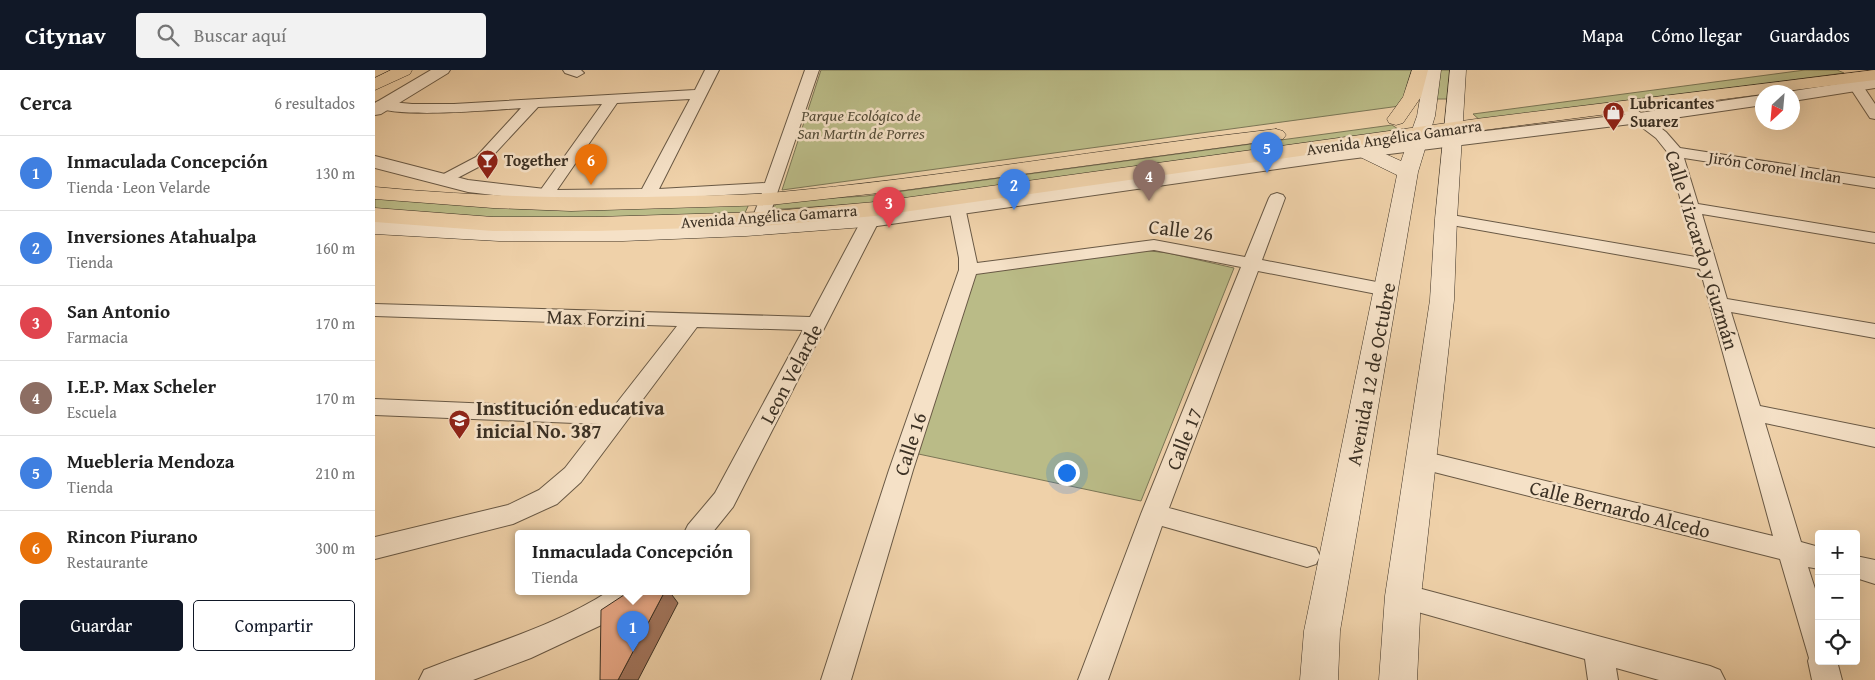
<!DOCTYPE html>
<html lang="es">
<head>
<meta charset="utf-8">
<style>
	body { margin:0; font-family:"Gentium Book Plus",serif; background:#f2f2f2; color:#222 }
	.controls { position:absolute; right:15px; bottom:15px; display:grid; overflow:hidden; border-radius:5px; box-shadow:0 5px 20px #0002 }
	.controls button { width:45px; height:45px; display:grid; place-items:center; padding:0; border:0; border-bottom:1px solid #e0e0e0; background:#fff; color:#222; font:25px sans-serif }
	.compass { position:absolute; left:1380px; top:15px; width:45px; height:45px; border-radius:50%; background:#fff; box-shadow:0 5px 20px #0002; rotate:206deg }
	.you { position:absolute; left:691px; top:402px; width:18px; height:18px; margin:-12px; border:4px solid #fff; border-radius:50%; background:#1a73e8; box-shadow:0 0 0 8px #1a73e833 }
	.badge { display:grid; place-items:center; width:32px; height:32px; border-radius:50%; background:#111827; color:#fff; font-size:16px; font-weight:700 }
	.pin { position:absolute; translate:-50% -41px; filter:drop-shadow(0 1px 2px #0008) }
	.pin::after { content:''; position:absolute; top:26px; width:18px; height:15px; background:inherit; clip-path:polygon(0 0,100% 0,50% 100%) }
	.popup { position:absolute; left:140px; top:460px; width:235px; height:65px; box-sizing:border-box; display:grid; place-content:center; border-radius:5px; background:#fff; filter:drop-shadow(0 1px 4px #0005); font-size:16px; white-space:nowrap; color:#767676 }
	.popup b { font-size:19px; color:#222 }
	.popup::after { content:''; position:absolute; left:50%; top:100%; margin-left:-10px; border:10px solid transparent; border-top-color:#fff }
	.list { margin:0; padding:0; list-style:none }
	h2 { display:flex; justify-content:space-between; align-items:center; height:65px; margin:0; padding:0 20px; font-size:21px }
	h2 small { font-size:16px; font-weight:400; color:#767676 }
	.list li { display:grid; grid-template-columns:32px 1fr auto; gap:15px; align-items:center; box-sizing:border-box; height:75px; padding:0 20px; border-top:1px solid #e0e0e0 }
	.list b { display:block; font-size:19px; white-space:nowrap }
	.list p { margin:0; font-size:16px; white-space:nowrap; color:#767676 }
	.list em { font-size:16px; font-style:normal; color:#767676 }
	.actions { display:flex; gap:10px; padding:15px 20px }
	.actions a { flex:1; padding:11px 0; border:1px solid #111827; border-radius:5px; text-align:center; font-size:18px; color:#111827 }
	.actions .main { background:#111827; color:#fff }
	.icon { flex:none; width:28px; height:28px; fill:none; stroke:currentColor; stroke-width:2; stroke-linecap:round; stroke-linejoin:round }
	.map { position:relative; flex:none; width:1500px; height:610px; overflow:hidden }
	header { display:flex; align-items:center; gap:30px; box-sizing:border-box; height:70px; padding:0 25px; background:#111827; color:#fff }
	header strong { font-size:24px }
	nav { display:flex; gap:28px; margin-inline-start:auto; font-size:18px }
	.search { width:350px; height:45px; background:#f2f2f2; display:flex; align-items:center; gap:12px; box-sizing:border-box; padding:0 18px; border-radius:5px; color:#767676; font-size:19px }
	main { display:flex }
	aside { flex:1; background:#fff }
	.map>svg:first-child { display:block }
	.green { fill:#babb87; stroke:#7b7656 }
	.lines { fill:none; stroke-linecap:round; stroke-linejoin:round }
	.minor-casing { stroke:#695945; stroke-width:2 }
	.tertiary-casing { stroke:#695945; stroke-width:2 }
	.secondary-casing { stroke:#3c3124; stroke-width:1 }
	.primary-casing { stroke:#3c3124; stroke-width:1 }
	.minor { fill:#f5e1c7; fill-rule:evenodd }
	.tertiary { fill:#f5e1c7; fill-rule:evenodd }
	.secondary { fill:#f5e1c7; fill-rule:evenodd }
	.primary { fill:#efd1a9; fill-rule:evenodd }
	.shaded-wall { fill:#a2755d; stroke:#3c3124 }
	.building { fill:#e7a785; stroke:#3c3124 }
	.labels { text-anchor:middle; stroke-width:5; stroke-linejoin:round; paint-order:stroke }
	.far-poi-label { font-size:16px; font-weight:bold; fill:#3c3124; stroke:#f5e1c7; text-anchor:start }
	.far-park-label { font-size:16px; font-style:italic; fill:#554d38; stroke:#f5e1c7 }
	.far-street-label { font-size:16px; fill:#3c3124; stroke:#f5e1c7 }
	.street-label { font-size:20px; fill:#3c3124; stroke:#f5e1c7 }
	.poi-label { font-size:20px; font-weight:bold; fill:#3c3124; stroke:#f5e1c7; text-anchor:start }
</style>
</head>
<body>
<header>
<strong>Citynav</strong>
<div class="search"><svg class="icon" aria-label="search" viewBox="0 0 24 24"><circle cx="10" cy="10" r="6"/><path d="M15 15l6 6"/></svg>Buscar aquí</div>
<nav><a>Mapa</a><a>Cómo llegar</a><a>Guardados</a></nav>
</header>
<main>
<aside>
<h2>Cerca<small>6 resultados</small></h2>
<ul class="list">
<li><span class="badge" style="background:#3f7fe0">1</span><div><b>Inmaculada Concepción</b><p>Tienda · Leon Velarde</p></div><em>130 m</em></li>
<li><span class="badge" style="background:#3f7fe0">2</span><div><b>Inversiones Atahualpa</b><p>Tienda</p></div><em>160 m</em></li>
<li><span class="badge" style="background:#e0444e">3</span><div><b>San Antonio</b><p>Farmacia</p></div><em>170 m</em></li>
<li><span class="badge" style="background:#8d6e63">4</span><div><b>I.E.P. Max Scheler</b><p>Escuela</p></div><em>170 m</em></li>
<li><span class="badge" style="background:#3f7fe0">5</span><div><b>Muebleria Mendoza</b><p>Tienda</p></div><em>210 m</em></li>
<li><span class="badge" style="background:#e8710a">6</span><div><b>Rincon Piurano</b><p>Restaurante</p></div><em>300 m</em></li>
</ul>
<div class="actions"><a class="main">Guardar</a><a>Compartir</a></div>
</aside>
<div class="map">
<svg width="1500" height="610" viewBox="0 0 1500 610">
	<rect width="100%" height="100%" fill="#efd1a9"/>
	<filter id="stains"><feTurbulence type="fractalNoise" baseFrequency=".004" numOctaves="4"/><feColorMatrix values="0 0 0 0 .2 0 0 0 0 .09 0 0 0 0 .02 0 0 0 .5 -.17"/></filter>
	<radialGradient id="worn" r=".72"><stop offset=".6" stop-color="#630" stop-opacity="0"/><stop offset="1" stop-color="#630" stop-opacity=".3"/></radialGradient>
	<!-- green -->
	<path class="green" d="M446 0H1039L1032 35 407 120Z
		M1064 0H1076L1073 29H1059Z
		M1430 0H1462L1469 3 1107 52 1098 44Z
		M1017 55 1029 63 499 133 407 139 396 138 407 131 491 126Z
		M0 126 374 134 369 145 163 151 0 140Z
		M767 180 793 183 859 198 766 431 534 382 593 204Z"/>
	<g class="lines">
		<defs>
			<path id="minor" d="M188 0H206L209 3 202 7 190 3Z
				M330 0H344L284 119 390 113 430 0H444L392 153H380L377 149 387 123 273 129 164 128 162 125 227 34 163 37 111 93 69 115 63 113 61 110 63 107 101 87 146 38C120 40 18 49 0 36L1 32 6 31 37 34H79L320 20ZM315 29 267 119 182 120 242 33Z
				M1481 12 1486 13 1500 34V49L1495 48 1474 16Z
				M1249 33 1254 34 1291 62 1305 78 1500 108V118L1309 88 1323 134 1500 163V173L1327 144 1352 229 1500 254V268L1356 242 1385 336 1500 359V377L1390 353 1426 472 1444 477V499L1433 497 1444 531V591H1462L1467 610H1437L1433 591 1434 588 1405 489 1047 399 1039 396 1035 390 1039 384 1047 381 1398 466 1325 199 1071 154 1065 153 1062 149 1065 145 1071 144 1321 187 1293 83 1281 68 1244 40 1242 37 1244 34Z
				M902 123 908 125 910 128 887 190 1012 214 1019 216 1021 220 1019 224 1012 226 883 201 794 438 941 478 945 486 941 494 932 497 787 456 733 610H703L766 444 866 197 779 180 601 204 538 400 476 610H446L514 400 584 200V188L574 137 576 133H588L590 137 602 193 779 170 870 187 894 128 896 125Z
				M495 146 501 147 504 151 358 437 337 463H309L313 455 340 423 428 260 322 257 206 412 182 434 138 454 0 489V467L133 435 164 420 190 398 224 354 0 345V329L237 339 302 256 0 246V234L435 247 486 151 489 147Z
				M1481 486 1500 490V514L1481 508Z
				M1028 514 1335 596 1345 600 1350 610H1284L1241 598 1243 610H1213L1210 589 1018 535 1014 526 1018 517Z
				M234 521H270L266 529 235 551 156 588 98 610H44L49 600C111 575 177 558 234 521Z"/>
			<path id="tertiary" d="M56 0H75L73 3 6 44 0 45V33Z
				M1500 8V18L1418 31V22H1412Z
				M1388 25V35L1264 53 966 90 495 157 488 155 484 151 488 147 495 145 966 78 1264 43Z
				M0 86 93 110 170 119 177 121 180 125 177 129 170 131 93 122 0 98Z"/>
			<path id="secondary" d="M1050 0H1066L1060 46 1043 102 965 561 963 610H925L929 561 1022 105 981 85 978 81 981 77 988 75 995 77 1026 91 1042 46Z
				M1075 0H1091L1082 149 1079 230 1046 526 1042 610H1004L1010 526 1055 230 1060 149Z
				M500 132 508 134 511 139 503 156 371 166 248 171H124L0 164V150C163 161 324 157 487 145L492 134Z"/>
			<path id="primary" d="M16 0H37L35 4 0 20V8Z
				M1037 0H1053L1046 27 1028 53 1021 55 1014 53 1012 49 1028 27Z
				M1500 0V10L1402 22H1388V24L1101 61 500 146 386 156 221 161H118L0 152V138L118 147H221L386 142 500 132 1101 49Z
				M901 59 908 61 911 65 908 69 522 121 395 135 196 141 118 138 0 129V117C105 127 209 129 314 126 341 125 368 125 395 123 565 108 732 78 901 59Z"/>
		</defs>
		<!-- minor casing -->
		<use href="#minor" class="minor-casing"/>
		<!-- tertiary casing -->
		<use href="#tertiary" class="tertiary-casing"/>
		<!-- secondary casing -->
		<use href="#secondary" class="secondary-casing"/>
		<!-- primary casing -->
		<use href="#primary" class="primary-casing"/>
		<!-- minor -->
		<use href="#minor" class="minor"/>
		<!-- tertiary -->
		<use href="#tertiary" class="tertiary"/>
		<!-- secondary -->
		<use href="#secondary" class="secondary"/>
		<!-- primary -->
		<use href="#primary" class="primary"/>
	</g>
	<!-- shaded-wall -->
	<path class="shaded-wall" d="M290 521H294L303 533 263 610H243Z"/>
	<!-- building -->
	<path class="building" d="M255 521H290L243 610H225L226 540Z"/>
	<!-- icons -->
	<defs>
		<symbol id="shop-pin" viewBox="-11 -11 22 30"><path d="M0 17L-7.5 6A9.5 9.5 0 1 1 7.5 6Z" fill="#8f2418" stroke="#f5e1c7"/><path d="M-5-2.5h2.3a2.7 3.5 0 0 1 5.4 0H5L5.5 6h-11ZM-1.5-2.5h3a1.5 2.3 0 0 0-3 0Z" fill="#fff"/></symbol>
		<symbol id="bar-pin" viewBox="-11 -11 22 30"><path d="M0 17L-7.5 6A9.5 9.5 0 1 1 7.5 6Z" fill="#8f2418" stroke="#f5e1c7"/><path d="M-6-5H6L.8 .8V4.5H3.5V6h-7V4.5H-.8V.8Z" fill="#fff"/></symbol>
		<symbol id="school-pin" viewBox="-11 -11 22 30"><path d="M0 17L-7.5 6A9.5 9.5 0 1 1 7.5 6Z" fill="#8f2418" stroke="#f5e1c7"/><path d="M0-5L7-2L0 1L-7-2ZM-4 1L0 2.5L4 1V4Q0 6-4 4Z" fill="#fff"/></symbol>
	</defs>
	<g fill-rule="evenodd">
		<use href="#shop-pin" x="1226" y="30" width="25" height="34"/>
		<use href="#bar-pin" x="100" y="78" width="25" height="34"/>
		<use href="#school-pin" x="72" y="338" width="25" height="34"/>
	</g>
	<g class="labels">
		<!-- far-poi labels -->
		<g class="far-poi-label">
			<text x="1255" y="39">Lubricantes<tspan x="1255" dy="18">Suarez</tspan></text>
			<text x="129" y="96">Together</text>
		</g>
		<!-- far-park labels -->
		<g class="far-park-label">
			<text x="486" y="51">Parque Ecológico de<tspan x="486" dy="18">San Martin de Porres</tspan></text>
		</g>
		<!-- far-street labels -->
		<g class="far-street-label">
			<text transform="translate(1019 67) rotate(-8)" y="6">Avenida Angélica Gamarra</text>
			<text transform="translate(1400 97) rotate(9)" y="6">Jirón Coronel Inclan</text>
			<text transform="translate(394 146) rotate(-4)" y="6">Avenida Angélica Gamarra</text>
		</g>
		<!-- street labels -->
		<g class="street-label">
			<text transform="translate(806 160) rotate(7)" y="7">Calle 26</text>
			<text transform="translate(1327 180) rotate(73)" y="7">Calle Vizcardo y Guzmán</text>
			<text transform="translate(221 248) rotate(2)" y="7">Max Forzini</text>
			<text transform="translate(416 304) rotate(-62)" y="7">Leon Velarde</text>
			<text transform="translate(996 304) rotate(-79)" y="7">Avenida 12 de Octubre</text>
			<text transform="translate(809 369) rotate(-68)" y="7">Calle 17</text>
			<text transform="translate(535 374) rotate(-72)" y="7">Calle 16</text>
			<text transform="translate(1245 439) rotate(14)" y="7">Calle Bernardo Alcedo</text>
		</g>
		<!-- poi labels -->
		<g class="poi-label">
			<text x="101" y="345">Institución educativa<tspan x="101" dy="23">inicial No. 387</tspan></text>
		</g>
	</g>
	<rect width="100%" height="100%" filter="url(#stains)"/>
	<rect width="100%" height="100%" fill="url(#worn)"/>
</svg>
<div class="controls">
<button>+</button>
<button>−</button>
<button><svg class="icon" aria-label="locate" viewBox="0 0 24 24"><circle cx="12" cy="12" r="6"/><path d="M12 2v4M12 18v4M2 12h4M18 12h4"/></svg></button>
</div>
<svg class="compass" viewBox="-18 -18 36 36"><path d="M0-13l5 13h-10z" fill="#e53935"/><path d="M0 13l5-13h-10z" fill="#767676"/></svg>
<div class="you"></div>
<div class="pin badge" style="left:258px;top:582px;background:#3f7fe0">1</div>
<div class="popup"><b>Inmaculada Concepción</b>Tienda</div>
<div class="pin badge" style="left:639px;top:140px;background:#3f7fe0">2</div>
<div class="pin badge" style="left:514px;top:158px;background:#e0444e">3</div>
<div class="pin badge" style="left:774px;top:131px;background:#8d6e63">4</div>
<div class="pin badge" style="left:892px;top:103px;background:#3f7fe0">5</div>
<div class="pin badge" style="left:216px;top:115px;background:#e8710a">6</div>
</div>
</main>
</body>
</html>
